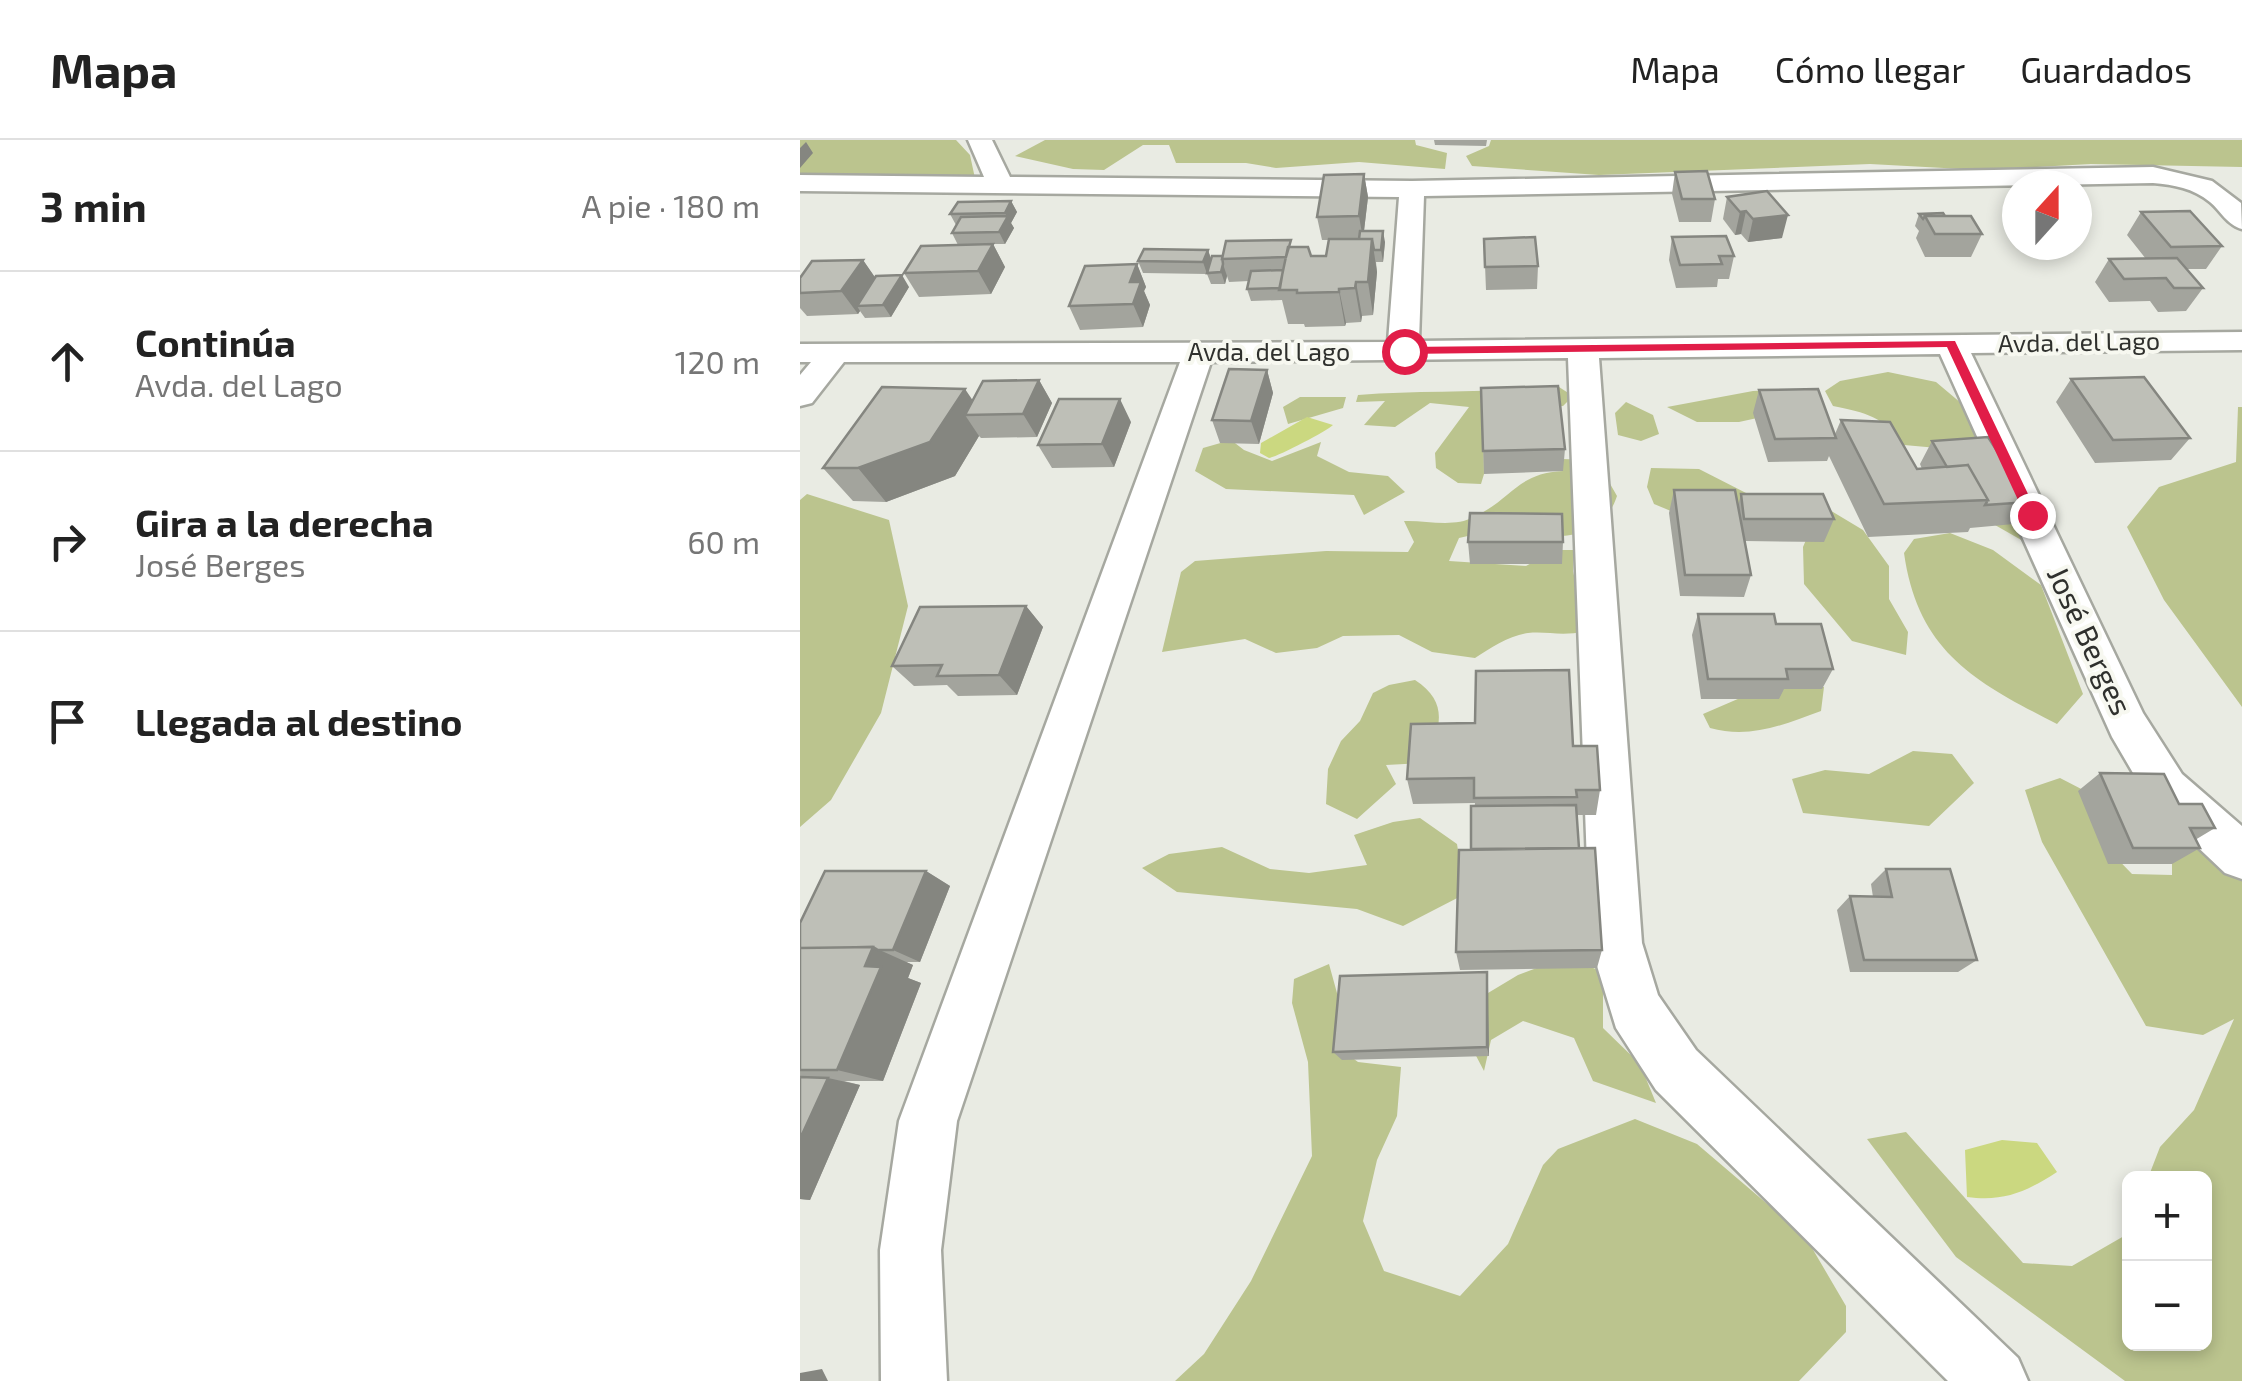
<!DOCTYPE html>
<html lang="es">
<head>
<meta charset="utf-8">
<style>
	body { margin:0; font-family:"Exo 2",sans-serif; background:#f2f2f2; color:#222 }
	.controls { position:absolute; right:30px; bottom:30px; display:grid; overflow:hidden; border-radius:15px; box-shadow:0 5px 15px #0003 }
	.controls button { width:90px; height:90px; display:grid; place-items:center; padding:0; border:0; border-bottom:2px solid #e0e0e0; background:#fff; color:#222; font:50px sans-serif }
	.compass { position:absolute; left:1202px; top:30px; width:90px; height:90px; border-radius:50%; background:#fff; box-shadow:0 5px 15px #0003; rotate:21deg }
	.stop { position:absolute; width:30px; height:30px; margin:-22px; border:8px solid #e11d48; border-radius:50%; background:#fff }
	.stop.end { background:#e11d48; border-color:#fff; box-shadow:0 2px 10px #0008 }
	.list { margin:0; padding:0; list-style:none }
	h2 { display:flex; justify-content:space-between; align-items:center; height:130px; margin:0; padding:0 40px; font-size:42px }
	h2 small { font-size:32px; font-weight:400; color:#767676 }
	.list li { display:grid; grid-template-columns:65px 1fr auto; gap:30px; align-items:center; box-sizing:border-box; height:180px; padding:0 40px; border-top:2px solid #e0e0e0 }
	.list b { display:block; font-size:38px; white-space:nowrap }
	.list p { margin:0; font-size:32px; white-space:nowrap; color:#767676 }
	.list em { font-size:32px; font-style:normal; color:#767676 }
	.icon { flex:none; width:55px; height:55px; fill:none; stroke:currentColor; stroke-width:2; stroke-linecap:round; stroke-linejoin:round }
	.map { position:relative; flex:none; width:1442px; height:1241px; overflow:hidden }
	header { display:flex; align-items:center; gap:60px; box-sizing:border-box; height:140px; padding:0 50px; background:#fff; border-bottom:2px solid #e0e0e0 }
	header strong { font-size:48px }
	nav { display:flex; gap:55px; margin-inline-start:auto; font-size:35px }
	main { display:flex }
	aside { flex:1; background:#fff }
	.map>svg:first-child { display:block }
	.green { fill:#bbc48e }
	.water { fill:#cbd880 }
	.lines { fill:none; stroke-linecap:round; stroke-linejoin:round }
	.minor-casing { stroke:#a6a8a0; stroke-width:5 }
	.minor { fill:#fff; fill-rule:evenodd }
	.wall { fill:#a3a49d }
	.shaded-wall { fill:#858680 }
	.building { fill:#bebfb7; stroke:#858680; stroke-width:2.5 }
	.route { fill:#e11d48 }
	.labels { text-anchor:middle; stroke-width:8; stroke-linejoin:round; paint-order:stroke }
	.far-street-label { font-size:25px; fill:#2f302d; stroke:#f7f8f0 }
	.street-label { font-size:30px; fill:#2f302d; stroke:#f7f8f0 }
</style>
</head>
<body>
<header>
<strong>Mapa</strong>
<nav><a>Mapa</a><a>Cómo llegar</a><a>Guardados</a></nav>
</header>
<main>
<aside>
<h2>3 min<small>A pie · 180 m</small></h2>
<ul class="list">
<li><svg class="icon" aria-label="ahead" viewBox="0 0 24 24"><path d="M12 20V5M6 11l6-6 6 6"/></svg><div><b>Continúa</b><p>Avda. del Lago</p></div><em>120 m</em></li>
<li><svg class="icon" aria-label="right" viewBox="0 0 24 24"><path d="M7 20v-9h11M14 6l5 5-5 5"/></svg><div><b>Gira a la derecha</b><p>José Berges</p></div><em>60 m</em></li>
<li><svg class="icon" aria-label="arrive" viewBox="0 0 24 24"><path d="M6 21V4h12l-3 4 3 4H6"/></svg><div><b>Llegada al destino</b></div></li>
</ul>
</aside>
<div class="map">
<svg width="1442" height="1241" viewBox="0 0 1442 1241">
	<rect width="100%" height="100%" fill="#e9ebe3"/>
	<!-- green -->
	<path class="green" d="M0 0H156L170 15 176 43 0 38Z
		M245 0H615L616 5 647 13 645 29 559 22 476 28 446 23H376L369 5H343L304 30 273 29 215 16Z
		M691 0H1442V27L1291 24 1181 30 1070 24 799 35 672 26 666 16 689 6Z
		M1088 232 1136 242 1193 290 1230 405 1160 365 1149 309 1104 305C1082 276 1067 273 1033 266L1025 251 1040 241Z
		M759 247 773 256 763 266 683 272 684 334 681 344 658 343 636 328 635 313 669 267 630 263 595 287 564 285 585 261 556 262 558 255C625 250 692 253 759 247Z
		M997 249 1008 267 939 282H897L867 267 953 251Z
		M500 257H546L543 268 488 284 483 267Z
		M826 262 853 275 859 294 841 301 818 295 815 273Z
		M1438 267H1442V567L1364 460 1327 387 1359 347 1436 322Z
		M431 300 444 310 472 321 521 302 517 316 549 332 588 336 605 352 564 375 554 355 426 349 395 331 403 308Z
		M762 319 790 320 805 335 817 356C795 423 712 383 659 398L649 421 726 426 755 410H774L773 431 786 491C761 497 749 491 728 493 708 496 691 508 675 518L632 512 599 495 543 496 517 508 476 513 445 499 362 512 381 432 395 421 526 411 608 412 614 402 604 381C626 380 653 388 674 377 712 359 717 333 763 331Z
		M851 328 899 329 948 354 1008 357 1063 390 1089 426V459L1108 492 1106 515 1052 501 1004 444 1003 407 1020 367 883 376 854 364 847 347Z
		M7 354 89 380 108 466 81 573 31 660 0 687V360Z
		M1150 393 1193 410 1241 445 1283 554 1257 584C1175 542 1118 512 1104 413L1114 399Z
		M615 540C651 563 640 592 623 623L586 625 596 644 557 679 526 664 528 629 541 601 560 581 573 553 589 545Z
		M993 545 1024 547 1021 571C983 585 950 599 910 588L903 574 947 555Z
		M1113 611 1152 614 1174 643 1129 686 1003 673 992 639 1025 630 1069 634Z
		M1260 638 1318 668 1302 703 1332 734 1372 735V711L1408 709 1442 734V1241H1325L1156 1117 1067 999 1106 992 1223 1123 1272 1126 1324 1096 1329 1084 1330 1204H1404V1038H1348L1360 1007 1394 970 1434 879 1403 895 1346 886 1242 702 1225 650Z
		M620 678 657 704 665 754 603 786 557 769 377 752 342 728 369 714 422 707 470 729 509 733 567 725 554 695 593 682Z
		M766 817 803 832V888L840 924 856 963 793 941 774 898 723 881 691 900 684 931 673 910 688 853 718 835Z
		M529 824 540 864 536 906 558 922 601 927 597 976 577 1020 563 1081 584 1131 660 1156 708 1104 743 1025 758 1009 835 979 897 1004 1005 1096 1046 1166V1192L999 1241H375L404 1214 451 1141 512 1016 508 922 492 863 494 839Z"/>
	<!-- water -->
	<path class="water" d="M507 277 533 285C527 291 477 317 469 318L460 313 461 303Z
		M1202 1000 1237 1003 1257 1032C1226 1052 1204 1062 1167 1057L1165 1010Z"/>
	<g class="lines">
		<defs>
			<path id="minor" d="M168 0H192L210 37 612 41 1353 27 1412 41 1441 63 1442 89C1427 85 1421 71 1410 62 1393 48 1374 45 1353 43L624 56 619 201 1442 192V210L1171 213 1343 573 1382 634 1442 686V739L1425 733 1350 662 1312 597 1140 214 799 218 842 803 858 855 896 910 1218 1218 1228 1241H1148L856 950 816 888 790 803 768 218 411 222 157 981 141 1110 147 1241H81L80 1110 99 981 380 222H44L12 263 0 266V235L11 222H0V204L588 202 599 57 0 51V35L184 37Z"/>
		</defs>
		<!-- minor casing -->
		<use href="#minor" class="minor-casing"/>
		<!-- minor -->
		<use href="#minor" class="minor"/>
	</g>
	<!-- wall -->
	<path class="wall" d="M634 0H687L686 6 635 5Z
		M875 32 915 59 911 82H879L872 54Z
		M564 34 568 57 564 91 585 102 583 122H576L577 132 573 175 562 176 561 182 546 183 545 186 505 187 504 184H488L482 160 451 161 447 149 449 141 429 142 427 136 425 144H411L407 134 343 133 338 121 408 110 411 119 493 107 511 116H526L529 100H522L517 77Z
		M927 57 982 98 948 102 941 94 935 95 923 79Z
		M211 61 217 72 211 83 214 88 205 104H193L205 127 191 154 119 157 104 133 158 105 152 93 156 85 150 74Z
		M1341 72 1422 106 1406 129H1387L1403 148 1386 171 1358 172 1350 161 1309 162 1295 142 1309 119H1346L1327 95Z
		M1119 74 1145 76 1182 94 1171 117H1125L1116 98 1119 91 1115 86Z
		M872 97 934 116 929 139H918L917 147 876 148 869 120Z
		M684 99 738 126 737 149 686 150Z
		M63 120 75 138 109 147 91 177 65 178 60 171 58 174 7 176 0 168V138Z
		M337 124 346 147 344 151 350 165 343 187 280 190 269 166Z
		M467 230 473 253 459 304 420 303 412 280Z
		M1271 239 1390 298 1371 320 1295 323 1256 262Z
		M239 240 252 263 237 297 181 298 179 296 155 336 86 362 53 361 23 328 172 261Z
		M681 248 765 309 763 331 684 334Z
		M959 250 1035 294 1041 280 1117 329H1122L1120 324 1132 301 1230 362 1214 384 1170 388 1168 392 1068 397 1029 316 1027 321 968 322 953 273Z
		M331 282 314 327 252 328 238 305Z
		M874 350 938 366 941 354 1034 379 1024 402 945 401 951 435 944 457 880 456 869 373Z
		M668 402H763L762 424H670Z
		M226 466 243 487 217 555 158 556 147 545 114 546 92 526Z
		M898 474 1033 529 1022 549H984L979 559H901L892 495Z
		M773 606 800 650 796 675H777L779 708 802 810 797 828 660 830 656 812 671 709 675 663 613 664 607 639Z
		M1300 633 1379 664 1415 688 1395 700 1400 708 1372 724H1308L1278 651Z
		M1086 729 1177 820 1158 832H1050L1037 770 1050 756 1073 757 1071 744Z
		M126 731 150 746 120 822H106L113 825 108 838 121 843 83 941H44L60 945 10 1060 0 1059V783Z
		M687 832 689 916 542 920 533 912Z"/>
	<!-- shaded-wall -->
	<path class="shaded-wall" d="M6 2 13 13 0 28V8Z
		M564 34 568 57 563 99 559 76Z
		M211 61 217 72 211 83 214 88 205 104 199 92 207 77 205 73Z
		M946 71 941 94 935 95 940 72Z
		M988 75 982 98 948 102 953 79Z
		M583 91 585 102 583 122 581 110Z
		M572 99 577 132 573 175 568 142Z
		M193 104 205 127 191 154 178 131Z
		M408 110 412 122 407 134 403 122Z
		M63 120 79 143 57 166 60 171 58 174 41 151Z
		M337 124 346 147 344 151 350 165 343 187 333 164 330 142Z
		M423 124 427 136 425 144 421 132Z
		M102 135 109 147 91 177 83 165Z
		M556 142 562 176 561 182 555 148Z
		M539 149 546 183 545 186 539 152Z
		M467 230 473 253 459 304 451 281Z
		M239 240 252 263 237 297 223 274Z
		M165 249 182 274 165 275 179 296 155 336 86 362 58 328Z
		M320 259 331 282 314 327 302 304Z
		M226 466 243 487 217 555 199 535Z
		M126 731 150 746 120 822 93 810Z
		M73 807 113 825 108 838 121 843 83 941 37 930 65 826Z
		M687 832 688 843 689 916 687 907Z
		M28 938 60 945 10 1060 0 1059V999Z
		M22 1229 28 1241H0V1233Z"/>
	<!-- building -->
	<path class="building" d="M907 31 915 59H882L875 32Z
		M564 34 559 76 517 77 524 35Z
		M967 51 988 75 953 79 946 71 940 72 927 57Z
		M211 61 205 73 150 74 158 62Z
		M1390 71 1422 106 1371 107 1341 72Z
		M1143 73 1145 76H1125L1123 79 1119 74Z
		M208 76 199 92 152 93 161 77Z
		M1125 76H1171L1182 94H1135Z
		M560 91H583L581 110H574L572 99H559Z
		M926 96 934 116H919L922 124 880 125 872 97Z
		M735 97 738 126 685 127 684 99Z
		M529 99H572L568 142H556L555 148 539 149V152L497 153V150H479L488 107H508L511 116H526Z
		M491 100 486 117 422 119 426 101Z
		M193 104 178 131 104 133 121 106Z
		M344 109 408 110 403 122 338 121Z
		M412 116H422L423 124 421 132 407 133Z
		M1377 118 1403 148H1374L1366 138 1324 139 1309 119Z
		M63 120 41 151 0 153V138L12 121Z
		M337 124 330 142H341L333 164 269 166 285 126Z
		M483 130 480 148 447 149 451 131Z
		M102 135 83 165 57 166 76 136Z
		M429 229 467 230 451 281 412 280Z
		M1344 237 1390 298 1313 300 1271 239Z
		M239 240 223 274 165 275 183 241Z
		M758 246 765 309 683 311 681 248Z
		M82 247 165 249 130 302 58 328H23Z
		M1018 249 1036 298 975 299 959 250Z
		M259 259H320L302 304 238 305Z
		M1041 280 1090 282 1117 329 1168 325 1188 360 1084 364Z
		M1188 297 1230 362 1185 365 1188 360 1168 325 1147 327 1132 301Z
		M874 350H935L951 435H885Z
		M941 354H1023L1034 379H944Z
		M670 373 762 374 763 402H668Z
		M226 466 199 535 137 536 142 525 92 526 120 467Z
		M898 474H974L976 484H1021L1033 529H986L988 539H908Z
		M769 530 773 606H797L800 650H776L777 657 674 658V638L607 639 611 584 675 583 676 531Z
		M1300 633 1364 634 1379 664H1402L1415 688H1390L1400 708H1333Z
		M776 665 779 708 671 709V666Z
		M795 708 802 810 656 812 659 710Z
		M1086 729H1150L1177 820H1064L1050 756 1092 757Z
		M25 731H126L93 810H78L73 807 0 808V783Z
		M73 807 65 826 81 827 37 930H0V808Z
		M687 832V907L533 912 540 836Z
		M0 937 28 938 0 999Z"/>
	<!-- route -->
	<path class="route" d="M1155 201 1238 375 1236 378 1225 375 1147 207 604 214 598 211 604 207Z"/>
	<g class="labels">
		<!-- far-street labels -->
		<g class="far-street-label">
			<text transform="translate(1279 202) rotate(-1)" y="9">Avda. del Lago</text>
			<text x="469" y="221">Avda. del Lago</text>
		</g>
		<!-- street labels -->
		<g class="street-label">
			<text transform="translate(1289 501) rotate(65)" y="10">José Berges</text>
		</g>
	</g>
</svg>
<div class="controls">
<button>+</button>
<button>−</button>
</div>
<svg class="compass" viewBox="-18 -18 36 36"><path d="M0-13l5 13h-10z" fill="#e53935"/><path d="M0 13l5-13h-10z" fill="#767676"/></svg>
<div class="stop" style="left:604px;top:211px"></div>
<div class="stop end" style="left:1232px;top:375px"></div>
</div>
</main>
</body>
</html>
